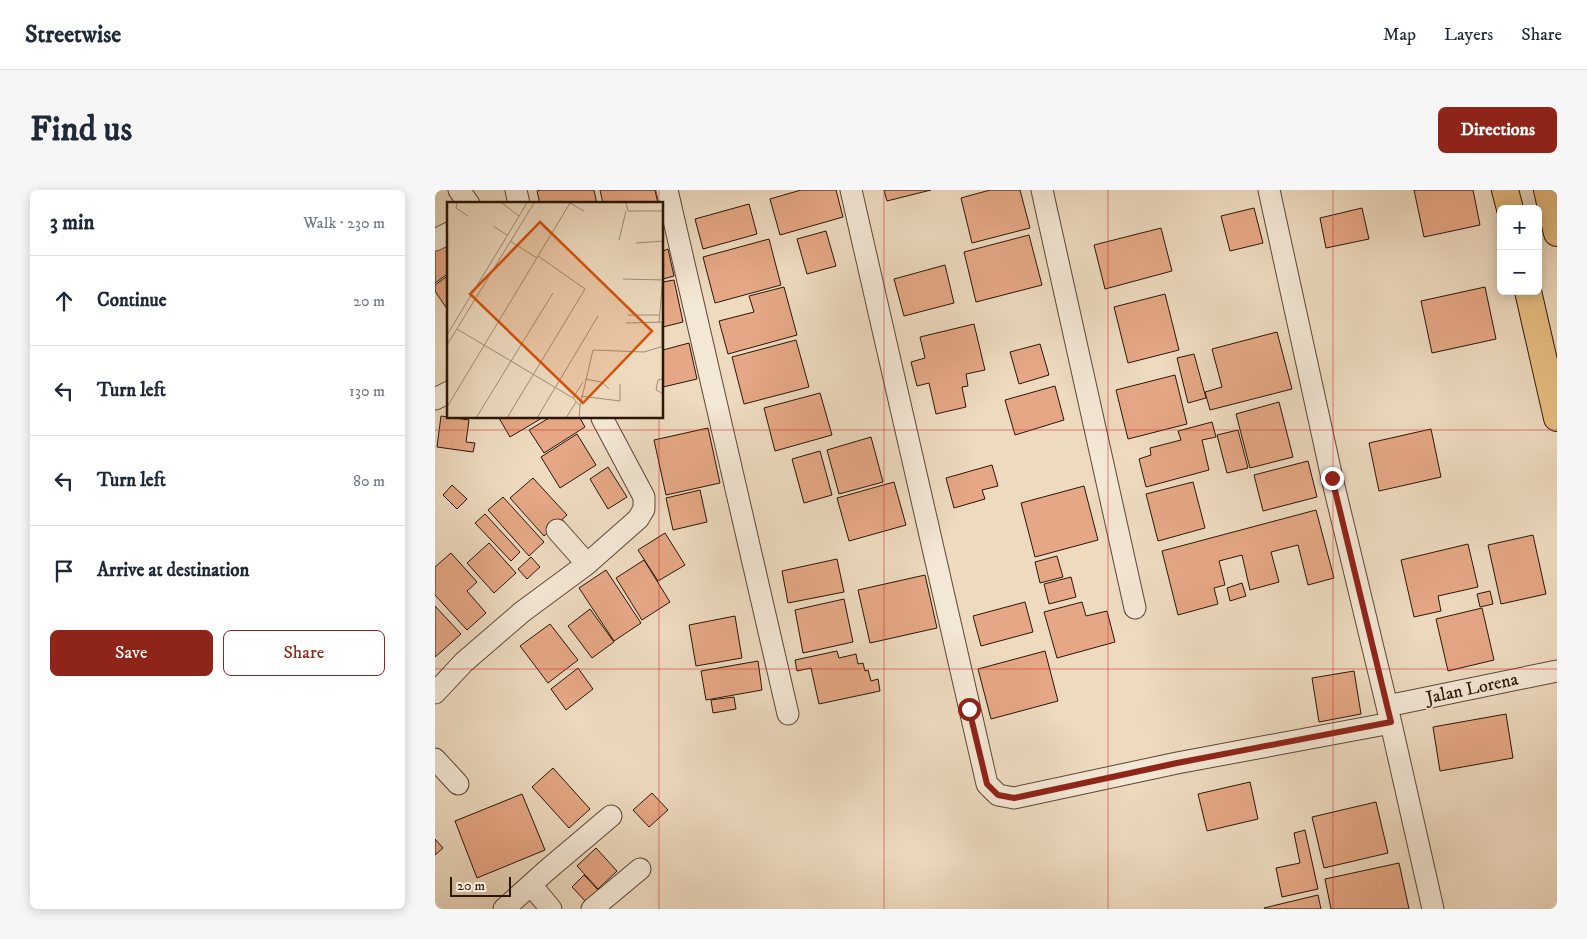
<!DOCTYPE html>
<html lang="en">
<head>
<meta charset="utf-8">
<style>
	body { margin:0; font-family:"IM FELL DW Pica",serif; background:#f6f6f7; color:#1f2937 }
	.controls { position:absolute; right:15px; top:15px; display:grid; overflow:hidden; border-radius:8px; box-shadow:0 2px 12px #0003 }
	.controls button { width:45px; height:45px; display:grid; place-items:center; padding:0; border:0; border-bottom:1px solid #e0e1e3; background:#fff; color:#1f2937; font:25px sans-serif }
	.scale { position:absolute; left:15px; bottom:12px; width:61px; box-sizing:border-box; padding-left:5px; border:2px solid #2b1607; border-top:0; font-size:14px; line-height:18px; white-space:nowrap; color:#2b1607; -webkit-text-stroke:4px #f3e7d5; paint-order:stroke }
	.stop { position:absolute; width:15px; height:15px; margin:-11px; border:4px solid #8f2418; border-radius:50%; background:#fff }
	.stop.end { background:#8f2418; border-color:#fff; box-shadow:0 1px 5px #0008 }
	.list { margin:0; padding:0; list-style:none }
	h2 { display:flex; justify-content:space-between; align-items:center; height:65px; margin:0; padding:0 20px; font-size:21px }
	h2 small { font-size:16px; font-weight:400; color:#747a83 }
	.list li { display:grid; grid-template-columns:32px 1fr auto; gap:15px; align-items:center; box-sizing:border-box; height:90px; padding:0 20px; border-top:1px solid #e0e1e3 }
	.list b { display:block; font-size:19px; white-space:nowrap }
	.list em { font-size:16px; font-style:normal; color:#747a83 }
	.actions { display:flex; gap:10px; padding:15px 20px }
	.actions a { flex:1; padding:11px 0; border:1px solid #8f2418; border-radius:8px; text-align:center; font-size:18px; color:#8f2418 }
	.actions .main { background:#8f2418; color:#fff }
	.icon { flex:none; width:28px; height:28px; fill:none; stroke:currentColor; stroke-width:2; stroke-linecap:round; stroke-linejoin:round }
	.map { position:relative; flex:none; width:1122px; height:719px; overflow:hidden; border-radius:8px }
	header { display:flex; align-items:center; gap:30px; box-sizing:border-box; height:70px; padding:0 25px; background:#fff; border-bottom:1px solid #e0e1e3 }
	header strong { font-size:24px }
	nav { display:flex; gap:28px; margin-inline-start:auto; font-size:18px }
	.intro { display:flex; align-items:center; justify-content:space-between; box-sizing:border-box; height:120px; padding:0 30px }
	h1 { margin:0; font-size:35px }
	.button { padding:12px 22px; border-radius:8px; background:#8f2418; color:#fff; font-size:18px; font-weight:700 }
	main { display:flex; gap:30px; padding:0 30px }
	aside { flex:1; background:#fff; border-radius:8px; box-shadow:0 2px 12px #0003 }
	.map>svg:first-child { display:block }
	.building { fill:#e5a785; stroke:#2b1607 }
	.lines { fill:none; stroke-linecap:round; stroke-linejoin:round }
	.minor-casing { stroke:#5c4735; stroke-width:23 }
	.major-casing { stroke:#2b1607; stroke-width:28 }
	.minor { stroke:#f3e7d5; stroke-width:21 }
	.major { stroke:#e6bd80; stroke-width:26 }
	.route { stroke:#8f2418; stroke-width:6 }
	.grid { fill:none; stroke:#d62828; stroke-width:1; stroke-opacity:0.55 }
	.labels { text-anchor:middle; stroke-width:4; stroke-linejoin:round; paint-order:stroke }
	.street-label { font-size:18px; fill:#2b1607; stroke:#f3e7d5 }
	.inset-road { fill:none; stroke:#9f8c75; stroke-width:1 }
	.view { fill:#d5520c; fill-opacity:0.15; stroke:#d5520c; stroke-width:2.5 }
	.inset-edge { fill:none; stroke:#2b1607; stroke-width:2.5 }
</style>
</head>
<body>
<header>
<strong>Streetwise</strong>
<nav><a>Map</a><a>Layers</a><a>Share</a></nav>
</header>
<div class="intro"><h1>Find us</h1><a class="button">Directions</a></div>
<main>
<aside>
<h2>3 min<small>Walk · 230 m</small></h2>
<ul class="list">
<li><svg class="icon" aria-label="ahead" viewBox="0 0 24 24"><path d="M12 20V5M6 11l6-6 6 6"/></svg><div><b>Continue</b></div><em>20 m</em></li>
<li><svg class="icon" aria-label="left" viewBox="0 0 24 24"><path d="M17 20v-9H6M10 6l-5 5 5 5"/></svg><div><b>Turn left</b></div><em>130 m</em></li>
<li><svg class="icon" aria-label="left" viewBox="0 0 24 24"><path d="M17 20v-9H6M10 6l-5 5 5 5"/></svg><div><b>Turn left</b></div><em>80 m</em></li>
<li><svg class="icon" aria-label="arrive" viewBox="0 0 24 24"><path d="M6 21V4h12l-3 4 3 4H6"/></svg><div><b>Arrive at destination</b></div></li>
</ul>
<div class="actions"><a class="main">Save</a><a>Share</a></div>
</aside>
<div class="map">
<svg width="1122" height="719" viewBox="0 0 1122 719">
	<rect width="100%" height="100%" fill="#eddabf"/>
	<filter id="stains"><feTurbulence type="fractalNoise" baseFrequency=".004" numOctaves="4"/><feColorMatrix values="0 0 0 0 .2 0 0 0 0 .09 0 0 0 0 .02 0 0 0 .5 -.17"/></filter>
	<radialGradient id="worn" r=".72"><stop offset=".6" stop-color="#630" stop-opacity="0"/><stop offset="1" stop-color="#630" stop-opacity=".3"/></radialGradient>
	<!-- building -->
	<path class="building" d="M106 0H159L162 14H105L102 1Z
		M165 0H220L223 14H168Z
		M366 0H401L408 27 345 45 335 9Z
		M449 0H496L452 11Z
		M555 0H585L595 38 537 53 526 8Z
		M979 0H1038L1045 35 989 47Z
		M314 14 322 44 268 59 260 29Z
		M819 18 828 53 795 61 786 26Z
		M927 18 934 49 891 58 885 28Z
		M726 38 737 81 670 99 659 55Z
		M391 41 401 76 372 84 362 49Z
		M594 45 607 95 541 112 529 62Z
		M14 49V83L0 93V59Z
		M334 49 346 95 280 113 268 67Z
		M233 59 239 86 228 89V61Z
		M510 75 519 113 469 126 459 89Z
		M14 85V117L12 119 0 101V95Z
		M239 90 248 132 228 137V92Z
		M349 97 362 145 293 164 284 131 319 122 314 106Z
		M1050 97 1061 149 997 163 986 111Z
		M730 104 744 160 693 173 679 117Z
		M539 134 550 180 531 184 533 196 527 197 531 217 501 224 494 193 482 196 476 172 490 168 485 147Z
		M842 142 857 199 775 220 770 202 787 197 777 159Z
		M361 150 374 197 309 214 297 167Z
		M254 153 262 189 228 197V160Z
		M605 154 614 185 584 194 575 162Z
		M759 164 771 208 753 213 742 168Z
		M740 185 752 234 693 249 681 200Z
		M620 196 629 230 580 245 570 210Z
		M385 203 397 245 340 261 329 218Z
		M844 212 858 267 815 278 801 224Z
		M6 226 34 230 31 252 40 253 38 262 2 257Z
		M64 228H107L75 247Z
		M114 228H145L150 237 109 263 94 240Z
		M777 232 781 247 767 250 774 280 711 297 704 269 716 265 715 258 746 250 743 241Z
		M273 238 285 293 231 305 219 250Z
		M996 239 1006 287 944 301 934 253Z
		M803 240 813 278 792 283 782 245Z
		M142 244 161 275 125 298 106 267Z
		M436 247 448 292 404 304 392 260Z
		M385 261 397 305 369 313 357 269Z
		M873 271 882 307 828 321 819 285Z
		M557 275 563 296 547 300 550 309 519 318 511 288Z
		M173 277 192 307 173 319 155 289Z
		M98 288 132 325 109 346 75 308Z
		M459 292 471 335 414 351 402 308Z
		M758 292 770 338 723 351 711 304Z
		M17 295 32 309 22 319 8 305Z
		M649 296 663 350 600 367 586 313Z
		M265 300 272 332 238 340 231 308Z
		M68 307 109 352 94 366 53 320Z
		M881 320 899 388 873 395 863 355 836 362 844 392 815 400 807 365 784 371 790 395 779 398 783 414 743 425 727 361Z
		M50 324 85 362 76 371 40 333Z
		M230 343 250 375 223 391 203 360Z
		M1098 345 1111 404 1066 414 1053 355Z
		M54 353 81 383 59 403 32 373Z
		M1033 354 1043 397 1003 406 1006 421 979 427 966 370Z
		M16 363 42 392 32 401 51 423 32 440 0 405V377Z
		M622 366 628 387 605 393 600 372Z
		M96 367 105 377 92 389 83 379Z
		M402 369 409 402 353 413 347 381Z
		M209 370 235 412 207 430 181 388Z
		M171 380 206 433 179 451 144 398Z
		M490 385 502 438 435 453 423 400Z
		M636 387 641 407 614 414 609 394Z
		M807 393 811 406 795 411 792 398Z
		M1055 401 1058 414 1045 417 1042 404Z
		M409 409 418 452 368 463 360 420Z
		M590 412 598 442 546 456 538 426Z
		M647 412 651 426 672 421 680 452 622 468 609 422Z
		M0 416 26 444 0 467Z
		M1047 418 1059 470 1013 481 1001 429Z
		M155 419 179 452 157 468 133 436Z
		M300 426 307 468 261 476 254 435Z
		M115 434 143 470 113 493 85 456Z
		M402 461 404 468 421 464 423 474 428 473 430 481 433 480 436 491 443 489 445 501 384 514 376 478 362 481 360 470Z
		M610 461 623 511 556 529 543 479Z
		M323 471 327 500 271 510 266 481Z
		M143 478 158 499 131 520 116 499Z
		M919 481 926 524 884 532 877 488Z
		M299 507 301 519 278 523 276 510Z
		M1071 524 1078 568 1005 581 998 537Z
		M118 578 155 619 134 638 97 597Z
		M815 592 823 629 772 641 763 604Z
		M217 603 233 620 214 637 198 620Z
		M87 604 110 660 42 688 20 631Z
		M941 612 953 663 889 678 877 627Z
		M870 640 883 699 847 707 841 678 865 673 859 643Z
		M0 649 8 658 0 665Z
		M161 658 182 681 163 699 142 676Z
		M964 673 974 719H896L890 689Z
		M149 685 165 702 153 714 137 697Z
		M883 705 886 719H830L829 718Z"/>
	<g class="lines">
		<defs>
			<path id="minor" d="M24 0 34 14
				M81 0 84 14
				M232 0 353 524
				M416 0 552 594 563 605 579 608 742 573 956 533
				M607 0 700 418
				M834 0 897 288 952 516 998 719
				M0 50 14 43
				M0 209 14 202
				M122 340 152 374
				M0 503 29 472 87 422 152 374 203 329 209 319V307L167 228
				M952 516 1122 481
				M0 569 23 594
				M96 695 116 719
				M69 719 111 681 176 626
				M157 719 205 679"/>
			<path id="major" d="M1070 0 1075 19
				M1112 0 1122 43
				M1093 101 1122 228"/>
		</defs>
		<!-- minor casing -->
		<use href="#minor" class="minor-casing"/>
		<!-- major casing -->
		<use href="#major" class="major-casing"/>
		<!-- minor -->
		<use href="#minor" class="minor"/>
		<!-- major -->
		<use href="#major" class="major"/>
	</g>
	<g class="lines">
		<!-- route -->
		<path class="route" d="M534 519 552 594 563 605 579 608 742 573 956 532 897 288"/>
	</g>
	<!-- grid -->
	<path class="grid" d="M224 0V14M449 0V719M673 0V719M898 0V719M224 228V719M0 240H1122M0 479H1122"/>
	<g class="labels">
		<!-- street labels -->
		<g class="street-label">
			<text transform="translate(1037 498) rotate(-12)" y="6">Jalan Lorena</text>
		</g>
	</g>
	<!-- overview -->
	<g transform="translate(12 12)">
		<rect width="216" height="216" fill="#eddabf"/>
		<path class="inset-road" d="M10 1 9 6 21 14M55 1 72 14M179 1 181 9H217M46 24 60 33M172 38 179 9M63 39 90 56M189 41 217 39M176 77 217 78M181 113H212M179 121 217 120M212 121 217 62M10 127 126 196 133 204 132 216M0 133 80 1M0 143 87 1M215 144V120M138 177 155 180 162 187M216 177 211 178 209 188 217 192M134 194 173 199V182M126 196 136 180M133 204 146 148 197 150 217 144M0 205 123 1 137 9M29 216 106 91M60 216 138 87 91 54M90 216 151 114M119 216 129 200"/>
		<path class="view" d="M93 20 205 129 136 201 23 92Z"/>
		<rect width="216" height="216" class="inset-edge"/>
	</g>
	<rect width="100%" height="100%" filter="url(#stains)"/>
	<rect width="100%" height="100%" fill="url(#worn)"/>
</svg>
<div class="controls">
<button>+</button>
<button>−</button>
</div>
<div class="scale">20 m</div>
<div class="stop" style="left:534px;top:519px"></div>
<div class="stop end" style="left:897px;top:288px"></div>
</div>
</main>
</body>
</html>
